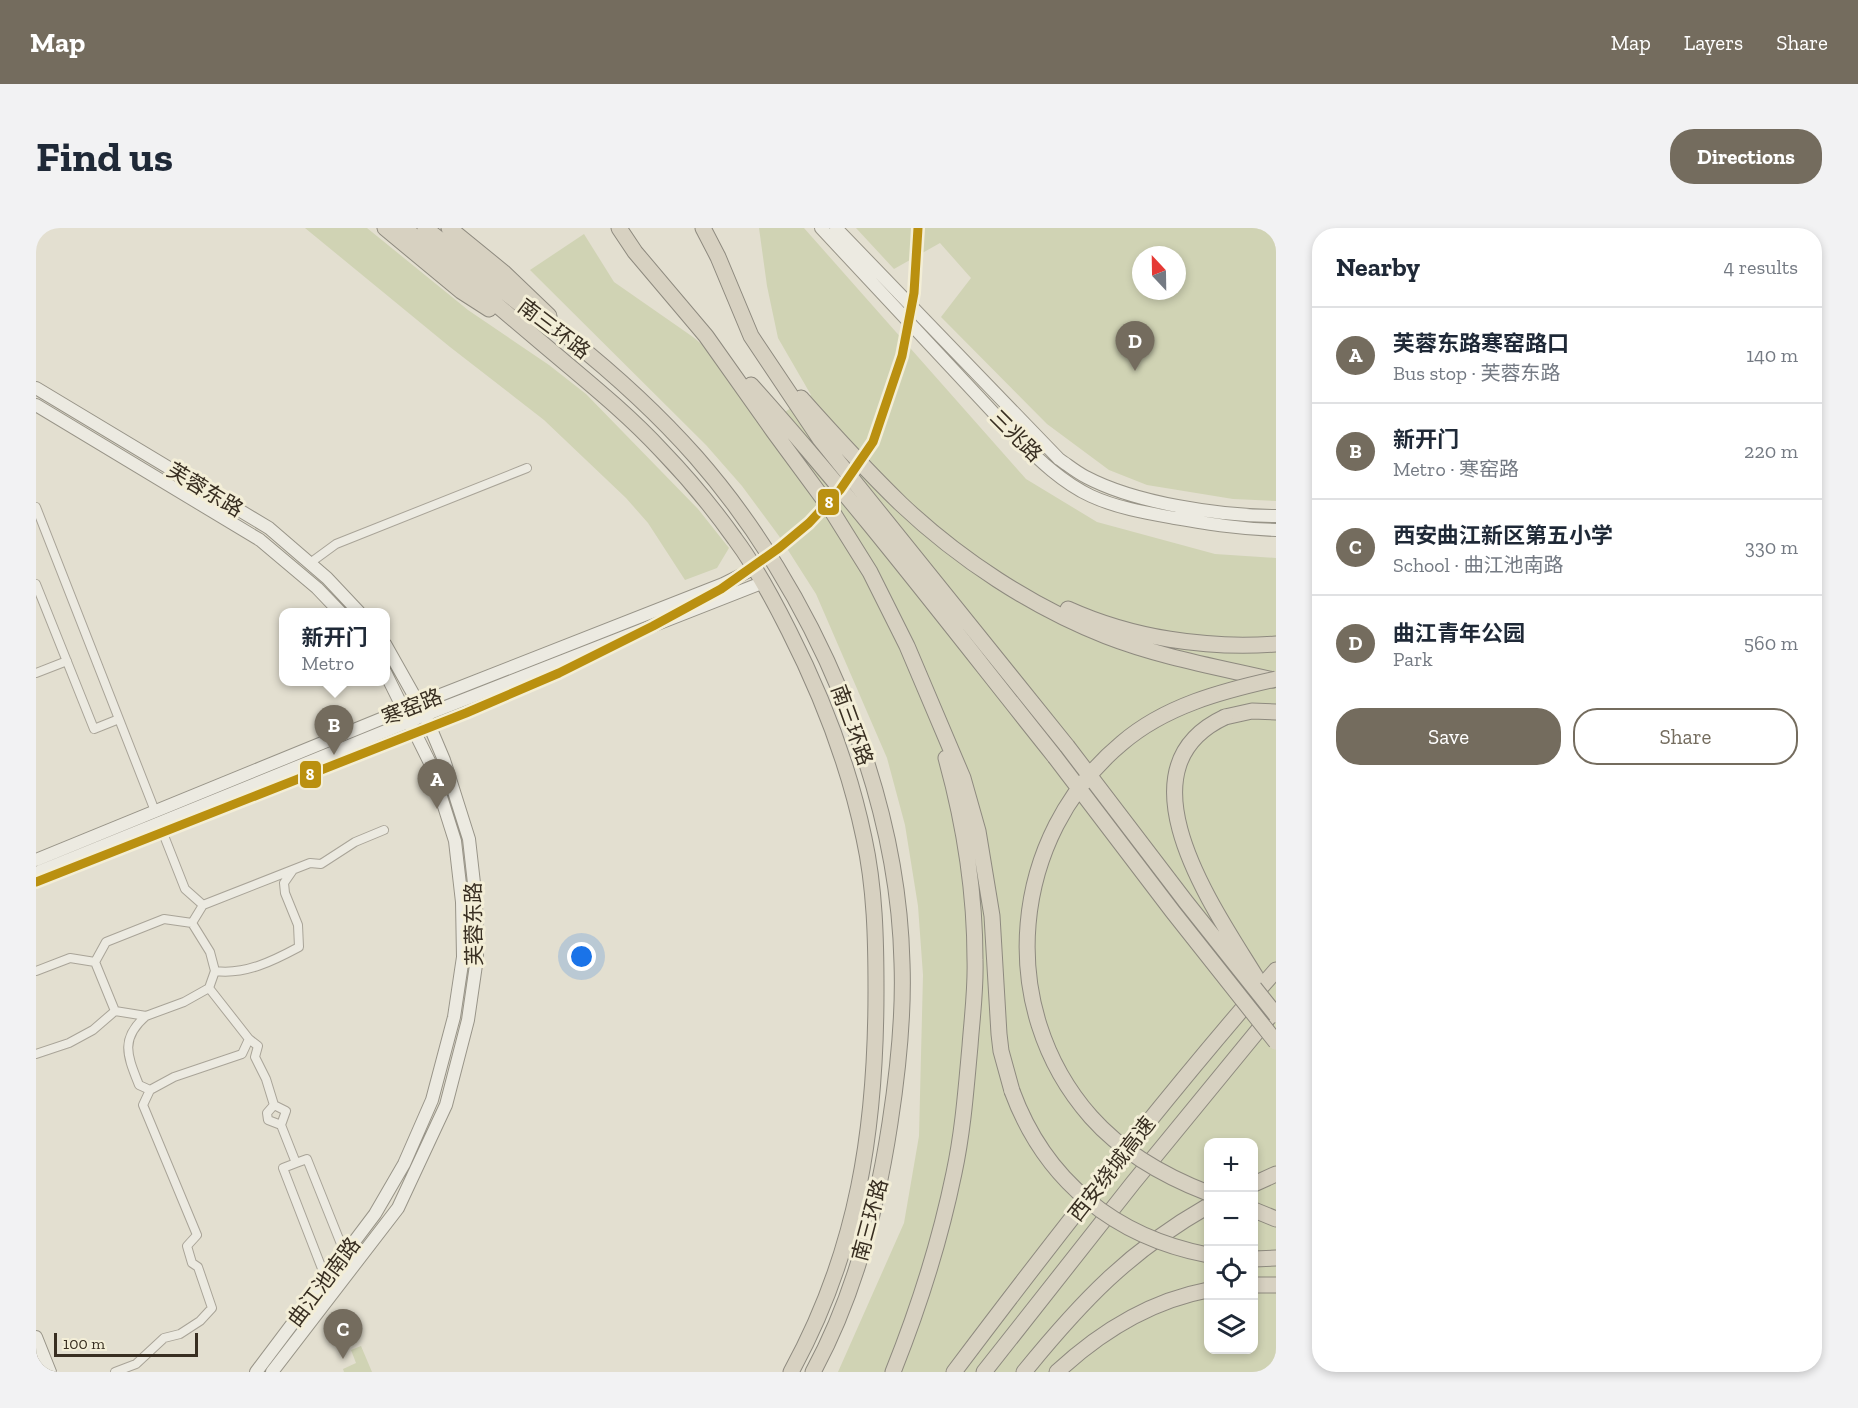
<!DOCTYPE html>
<html lang="en">
<head>
<meta charset="utf-8">
<style>
	body { margin:0; font-family:"Zilla Slab","Noto Sans SC",serif; background:#f2f2f3; color:#1f2937 }
	.controls { position:absolute; right:18px; bottom:18px; display:grid; overflow:hidden; border-radius:12px; box-shadow:0 3px 9px #0003 }
	.controls button { width:54px; height:54px; display:grid; place-items:center; padding:0; border:0; border-bottom:2px solid #e0e1e3; background:#fff; color:#1f2937; font:30px sans-serif }
	.compass { position:absolute; left:1096px; top:18px; width:54px; height:54px; border-radius:50%; background:#fff; box-shadow:0 3px 9px #0003; rotate:338deg }
	.scale { position:absolute; left:18px; bottom:15px; width:144px; box-sizing:border-box; padding-left:6px; border:3px solid #382e21; border-top:0; font-size:16px; line-height:21px; white-space:nowrap; color:#382e21; -webkit-text-stroke:4px #f3eed7; paint-order:stroke }
	.you { position:absolute; left:546px; top:729px; width:21px; height:21px; margin:-15px; border:4px solid #fff; border-radius:50%; background:#1a73e8; box-shadow:0 0 0 9px #1a73e833 }
	.badge { display:grid; place-items:center; width:39px; height:39px; border-radius:50%; background:#746c5e; color:#fff; font-size:20px; font-weight:700 }
	.pin { position:absolute; translate:-50% -50px; filter:drop-shadow(0 2px 3px #0008) }
	.pin::after { content:''; position:absolute; top:32px; width:21px; height:18px; background:inherit; clip-path:polygon(0 0,100% 0,50% 100%) }
	.popup { position:absolute; left:243px; top:380px; width:111px; height:78px; box-sizing:border-box; display:grid; place-content:center; border-radius:12px; background:#fff; filter:drop-shadow(0 2px 4px #0005); font-size:20px; white-space:nowrap; color:#747a83 }
	.popup b { font-size:22px; color:#1f2937 }
	.popup::after { content:''; position:absolute; left:50%; top:100%; margin-left:-12px; border:12px solid transparent; border-top-color:#fff }
	.list { margin:0; padding:0; list-style:none }
	h2 { display:flex; justify-content:space-between; align-items:center; height:78px; margin:0; padding:0 24px; font-size:26px }
	h2 small { font-size:20px; font-weight:400; color:#747a83 }
	.list li { display:grid; grid-template-columns:39px 1fr auto; gap:18px; align-items:center; box-sizing:border-box; height:96px; padding:0 24px; border-top:2px solid #e0e1e3 }
	.list b { display:block; font-size:22px; white-space:nowrap }
	.list p { margin:0; font-size:20px; white-space:nowrap; color:#747a83 }
	.list em { font-size:20px; font-style:normal; color:#747a83 }
	.actions { display:flex; gap:12px; padding:18px 24px }
	.actions a { flex:1; padding:14px 0; border:2px solid #746c5e; border-radius:24px; text-align:center; font-size:21px; color:#746c5e }
	.actions .main { background:#746c5e; color:#fff }
	.icon { flex:none; width:33px; height:33px; fill:none; stroke:currentColor; stroke-width:2; stroke-linecap:round; stroke-linejoin:round }
	.map { position:relative; flex:none; width:1240px; height:1144px; overflow:hidden; border-radius:24px }
	header { display:flex; align-items:center; gap:36px; box-sizing:border-box; height:84px; padding:0 30px; background:#746c5e; color:#fff }
	header strong { font-size:28px }
	nav { display:flex; gap:33px; margin-inline-start:auto; font-size:21px }
	.intro { display:flex; align-items:center; justify-content:space-between; box-sizing:border-box; height:144px; padding:0 36px }
	h1 { margin:0; font-size:42px }
	.button { padding:15px 27px; border-radius:24px; background:#746c5e; color:#fff; font-size:21px; font-weight:700 }
	main { display:flex; gap:36px; padding:0 36px }
	aside { flex:1; background:#fff; border-radius:24px; box-shadow:0 3px 9px #0003 }
	.map>svg:first-child { display:block }
	.green { fill:#d0d3b4; fill-rule:evenodd }
	.lines { fill:none; stroke-linecap:round; stroke-linejoin:round }
	.street-casing { stroke:#a9a498; stroke-width:10 }
	.secondary-casing { stroke:#989488; stroke-width:14 }
	.highway-casing { stroke:#8e8a7f; stroke-width:17 }
	.street { stroke:#eceae1; stroke-width:8 }
	.secondary { stroke:#eceae1; stroke-width:12 }
	.highway { stroke:#d7d1c1; stroke-width:15 }
	.highway-bridge-casing { stroke:#8e8a7f; stroke-width:17; stroke-linecap:butt }
	.highway-bridge { stroke:#d7d1c1; stroke-width:15 }
	.metro-1-casing { stroke:#f3eed7; stroke-width:14 }
	.metro-1 { stroke:#ba9010; stroke-width:9 }
	.labels { text-anchor:middle; stroke-width:6; stroke-linejoin:round; paint-order:stroke }
	.street-label { font-size:21px; fill:#382e21; stroke:#f3eed7 }
	.line-badge { stroke:#f3eed7; stroke-width:2 }
	.badge-label { font-size:16px; text-anchor:middle; font-weight:bold; fill:#fff }
</style>
</head>
<body>
<header>
<strong>Map</strong>
<nav><a>Map</a><a>Layers</a><a>Share</a></nav>
</header>
<div class="intro"><h1>Find us</h1><a class="button">Directions</a></div>
<main>
<div class="map">
<svg width="1240" height="1144" viewBox="0 0 1240 1144">
	<rect width="100%" height="100%" fill="#e3dfd0"/>
	<!-- green -->
	<path class="green" d="M269 0H331L432 82 513 137 550 166 662 281 693 320 681 340 649 352 612 295 590 270 508 192 414 119Z
		M723 0H768L990 251 1061 294 1179 326 1240 330V1144H802L868 995 883 908 887 747 882 678 869 597 851 530 780 366 743 308 706 258 670 217 494 42 548 6 578 54 657 109 680 128 727 198 775 167 742 110 731 58ZM1172 914H1218V1122H1172Z
		M820 0H1240V273L1197 271 1111 257 1073 242 1011 196 905 89 935 50 904 15 858 41ZM1105 27H1141V63H1105Z
		M325 1118 336 1144H308L307 1141 320 1135 315 1122Z"/>
	<g class="lines">
		<defs>
			<path id="street" d="M0 279 119 583
				M274 335 300 316 491 240
				M0 356 58 501 83 491
				M0 445 31 433
				M123 595 149 661 167 677 156 695 174 724 179 743 173 760 213 811 222 818 219 829 230 851 238 877 250 883 245 897 260 935 271 931 309 1026
				M167 677 274 635 285 636 319 614 348 602
				M156 695 128 691 70 714 59 734 79 783 110 788 148 774 173 760
				M0 743 34 730 59 734
				M179 743C209 747 237 733 263 719L262 697 249 665 248 655 257 642
				M110 788C83 811 92 829 103 857L114 862 138 849 206 826 213 811
				M0 826 33 815 57 802 79 783
				M238 877 231 885 232 892 245 897
				M260 935 247 940 290 1051
				M79 1144 100 1136 128 1110 144 1106 164 1093 176 1080 162 1039 156 1035 151 1018 161 1007 107 877 114 862"/>
			<path id="secondary" d="M785 0 982 211C1003 232 1027 255 1055 268 1081 280 1111 285 1139 290 1174 296 1204 301 1240 302
				M800 0 1023 231C1032 237 1040 244 1050 249 1099 275 1184 288 1240 288
				M0 160 233 300 291 350 323 384
				M0 177 224 312 281 360 304 384
				M0 632 384 475 687 356 719 340
				M0 645 389 487 728 354
				M0 1109 14 1144
				M220 1144 339 986 368 936 396 872 418 789 427 729 426 674 419 613 395 537 349 444
				M236 1144 362 980 410 877 432 792 441 730 440 673 433 611 408 532 389 487 349 416"/>
			<path id="highway" d="M349 0 425 63 453 81
				M368 0C415 38 461 77 507 116 547 150 590 184 626 223 652 250 677 280 699 311 720 339 737 371 753 403 786 468 813 538 828 610 839 660 840 712 840 763 840 900 822 1022 755 1144
				M389 0C425 28 459 57 494 84 507 93 521 100 533 110 578 146 622 186 660 229 776 361 862 558 866 735 868 789 862 843 854 895 841 981 819 1067 777 1144
				M413 0 467 44 513 88
				M583 0 599 24 670 108 738 204 794 280 834 344 871 418 927 550 942 603 956 688 963 806 965 823 976 863
				M667 0 682 29 715 108 784 211 1031 518
				M715 157C822 276 919 404 1019 529
				M765 170C797 206 830 242 865 276 923 331 996 379 1070 408 1124 429 1181 439 1237 452
				M1032 381C1096 410 1170 421 1240 416
				M1189 489 1216 483 1240 484
				M1218 956 1240 946
				M1218 982 1240 991
				M1218 1031 1240 1030
				M1218 1057H1240
				M857 1144C883 1079 904 1013 918 945 927 903 930 861 934 818 936 790 940 761 939 732 939 665 928 595 910 530
				M918 1144C1021 1007 1127 871 1240 742
				M948 1144 1097 955 1233 789
				M988 1144C1045 1074 1093 1023 1172 978
				M1021 1144C1064 1104 1114 1073 1172 1062"/>
		</defs>
		<!-- street casing -->
		<use href="#street" class="street-casing"/>
		<!-- secondary casing -->
		<use href="#secondary" class="secondary-casing"/>
		<!-- highway casing -->
		<use href="#highway" class="highway-casing"/>
		<!-- street -->
		<use href="#street" class="street"/>
		<!-- secondary -->
		<use href="#secondary" class="secondary"/>
		<!-- highway -->
		<use href="#highway" class="highway"/>
		<defs>
			<path id="highway-bridge" d="M1189 489C1078 541 1179 682 1220 749
				M1031 518 1150 674 1240 787
				M1019 529 1137 684 1240 814
				M976 863C1009 953 1079 1009 1172 1027
				M1172 965C1128 948 1087 925 1055 889 958 779 974 608 1086 515 1129 478 1186 463 1240 451"/>
		</defs>
		<!-- highway-bridge casing -->
		<use href="#highway-bridge" class="highway-bridge-casing"/>
		<!-- highway-bridge -->
		<use href="#highway-bridge" class="highway-bridge"/>
		<defs>
			<path id="metro-1" d="M0 654 430 485 523 445 617 398 685 361 743 320 773 295 804 262 837 214 866 128 878 65 882 0"/>
		</defs>
		<!-- metro-1 casing -->
		<use href="#metro-1" class="metro-1-casing"/>
		<!-- metro-1 -->
		<use href="#metro-1" class="metro-1"/>
	</g>
	<g class="labels">
		<!-- street labels -->
		<g class="street-label">
			<text transform="translate(518 101) rotate(37)" y="7">南三环路</text>
			<text transform="translate(980 208) rotate(45)" y="7">三兆路</text>
			<text transform="translate(169 262) rotate(31)" y="7">芙蓉东路</text>
			<text transform="translate(376 479) rotate(-22)" y="7">寒窑路</text>
			<text transform="translate(816 497) rotate(70)" y="7">南三环路</text>
			<text transform="translate(438 696) rotate(-91)" y="7">芙蓉东路</text>
			<text transform="translate(1076 941) rotate(-52)" y="7">西安绕城高速</text>
			<text transform="translate(834 992) rotate(-75)" y="7">南三环路</text>
			<text transform="translate(288 1054) rotate(-53)" y="7">曲江池南路</text>
		</g>
	</g>
	<g class="line-badge">
		<rect x="781" y="260" width="23" height="28" rx="6" fill="#ba9010"/>
		<rect x="263" y="532" width="23" height="29" rx="6" fill="#ba9010"/>
	</g>
	<g class="badge-label">
		<text x="793" y="280">8</text>
		<text x="274" y="552">8</text>
	</g>
</svg>
<div class="controls">
<button>+</button>
<button>−</button>
<button><svg class="icon" aria-label="locate" viewBox="0 0 24 24"><circle cx="12" cy="12" r="6"/><path d="M12 2v4M12 18v4M2 12h4M18 12h4"/></svg></button>
<button><svg class="icon" aria-label="layers" viewBox="0 0 24 24"><path d="M12 4l9 5-9 5-9-5zM3 14l9 5 9-5"/></svg></button>
</div>
<svg class="compass" viewBox="-18 -18 36 36"><path d="M0-13l5 13h-10z" fill="#e53935"/><path d="M0 13l5-13h-10z" fill="#747a83"/></svg>
<div class="scale">100 m</div>
<div class="you"></div>
<div class="pin badge" style="left:401px;top:581px">A</div>
<div class="pin badge" style="left:298px;top:527px">B</div>
<div class="popup"><b>新开门</b>Metro</div>
<div class="pin badge" style="left:307px;top:1131px">C</div>
<div class="pin badge" style="left:1099px;top:143px">D</div>
</div>
<aside>
<h2>Nearby<small>4 results</small></h2>
<ul class="list">
<li><span class="badge">A</span><div><b>芙蓉东路寒窑路口</b><p>Bus stop · 芙蓉东路</p></div><em>140 m</em></li>
<li><span class="badge">B</span><div><b>新开门</b><p>Metro · 寒窑路</p></div><em>220 m</em></li>
<li><span class="badge">C</span><div><b>西安曲江新区第五小学</b><p>School · 曲江池南路</p></div><em>330 m</em></li>
<li><span class="badge">D</span><div><b>曲江青年公园</b><p>Park</p></div><em>560 m</em></li>
</ul>
<div class="actions"><a class="main">Save</a><a>Share</a></div>
</aside>
</main>
</body>
</html>
